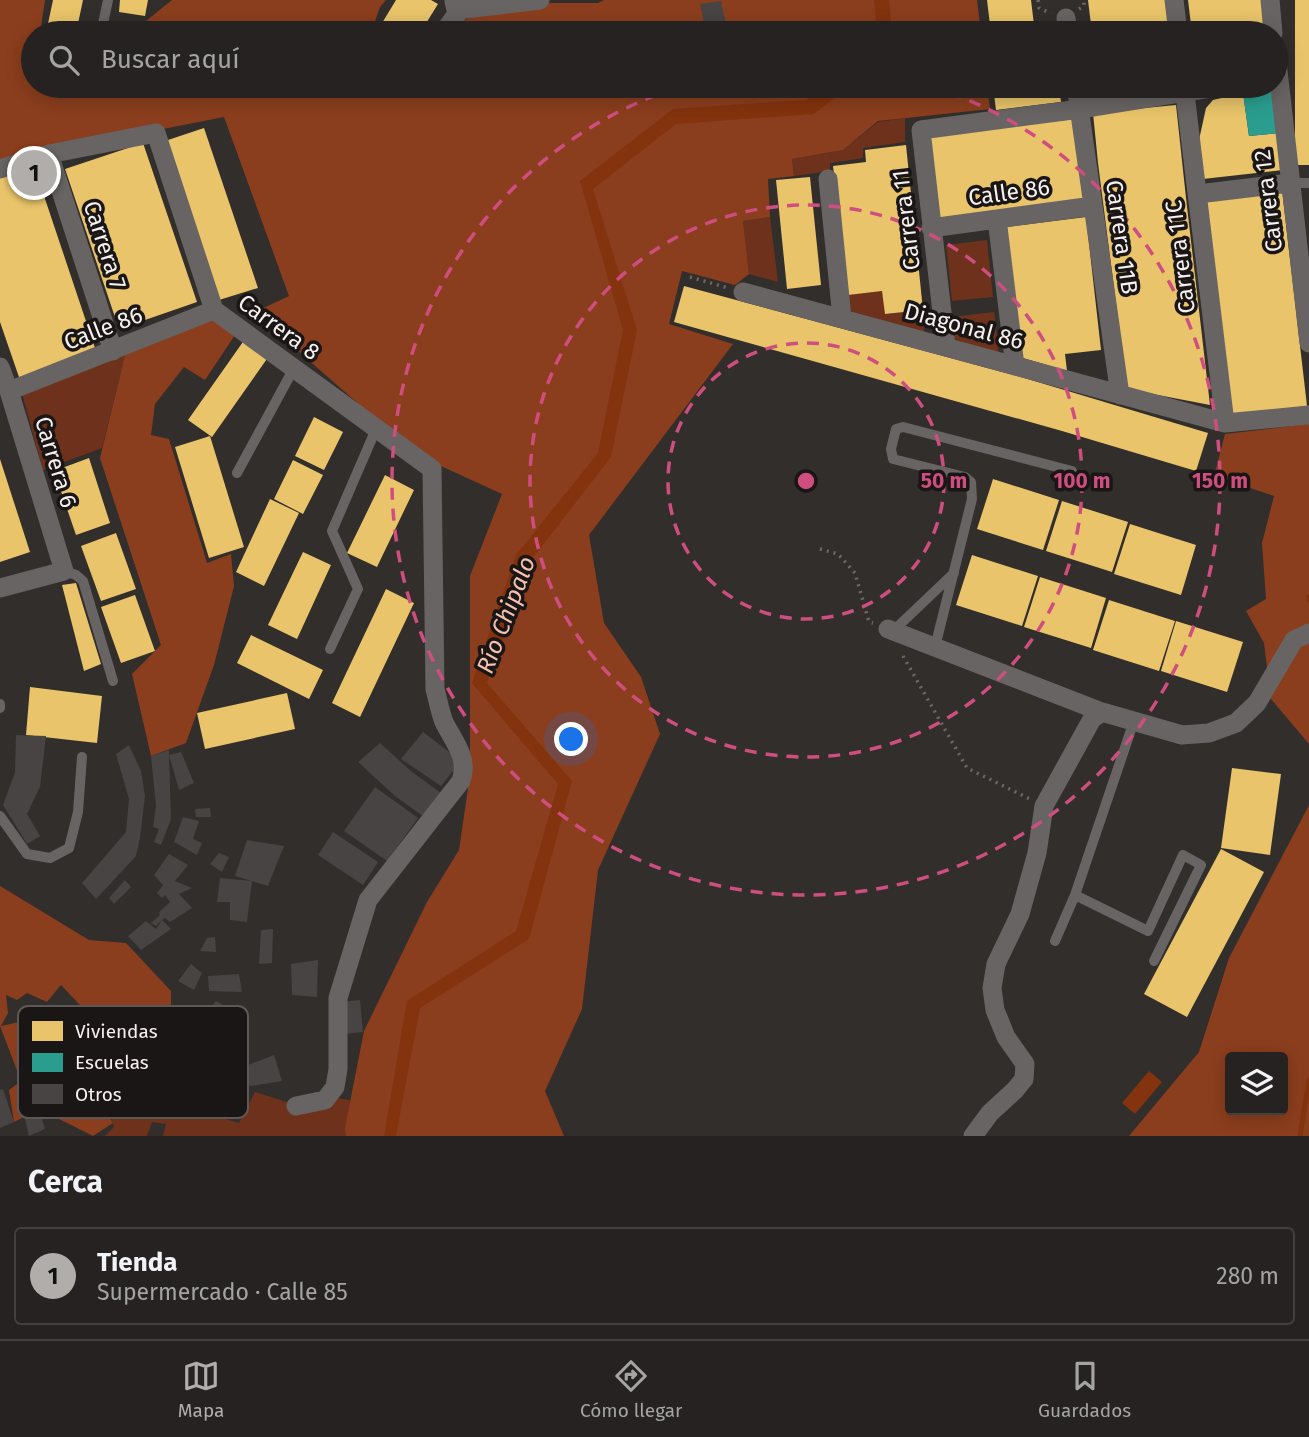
<!DOCTYPE html>
<html lang="es">
<head>
<meta charset="utf-8">
<style>
	body { margin:0; font-family:"Fira Sans",sans-serif; background:#2e2a2a; color:#f1f3f6 }
	.controls { position:absolute; right:21px; bottom:21px; display:grid; overflow:hidden; border-radius:7px; box-shadow:0 4px 18px #0003 }
	.controls button { width:63px; height:63px; display:grid; place-items:center; padding:0; border:0; border-bottom:2px solid #423f3f; background:#262221; color:#f1f3f6; font:35px sans-serif }
	.you { position:absolute; left:572px; top:740px; width:24px; height:24px; margin:-18px; border:5px solid #fff; border-radius:50%; background:#1a73e8; box-shadow:0 0 0 10px #1a73e833 }
	.badge { display:grid; place-items:center; width:46px; height:46px; border-radius:50%; background:#b1adab; color:#111; font-size:23px; font-weight:700 }
	.pin { position:absolute; translate:-50% -50%; border:4px solid #fff; box-shadow:0 2px 7px #0006 }
	.list { margin:0; padding:0; list-style:none }
	h2 { display:flex; justify-content:space-between; align-items:center; height:91px; margin:0; padding:0 28px; font-size:30px }
	h2 small { font-size:23px; font-weight:400; color:#a4a4a5 }
	.list li { display:grid; grid-template-columns:46px 1fr auto; gap:21px; align-items:center; box-sizing:border-box; height:98px; margin:0 14px 14px; padding:0 14px; border:2px solid #423f3f; border-radius:7px }
	.list b { display:block; font-size:26px; white-space:nowrap }
	.list p { margin:0; font-size:23px; white-space:nowrap; color:#a4a4a5 }
	.list em { font-size:23px; font-style:normal; color:#a4a4a5 }
	.icon { flex:none; width:38px; height:38px; fill:none; stroke:currentColor; stroke-width:2; stroke-linecap:round; stroke-linejoin:round }
	.map { position:relative; flex:none; width:1309px; height:1136px; overflow:hidden }
	.search { position:absolute; background:#262221; box-shadow:0 4px 18px #0003; left:21px; right:21px; top:21px; height:77px; display:flex; align-items:center; gap:18px; box-sizing:border-box; padding:0 24px; border-radius:38px; color:#a4a4a5; font-size:26px }
	.sheet { height:203px; background:#262221 }
	nav { display:flex; justify-content:space-around; align-items:center; box-sizing:border-box; height:98px; border-top:2px solid #423f3f; background:#262221; font-size:19px; color:#a4a4a5 }
	nav a { display:grid; justify-items:center; gap:4px }
	nav .on { color:#b1adab }
	.map>svg:first-child { display:block }
	.green { fill:#6e321c }
	.forest { fill:#8b3e1d; fill-rule:evenodd }
	.water { fill:#83330d }
	.homes { fill:#e9c46a }
	.schools { fill:#2a9d8f }
	.lines { fill:none; stroke-linecap:round; stroke-linejoin:round }
	.stream { stroke:#83330d; stroke-width:5 }
	.building { fill:#474443 }
	.path { stroke:#6c6968; stroke-width:3.5; stroke-dasharray:2 5; stroke-linecap:butt }
	.service { stroke:#686463; stroke-width:10 }
	.minor { stroke:#686463; stroke-width:19 }
	.ring { fill:none; stroke:#cf4e80; stroke-width:3.5; stroke-dasharray:12 9 }
	.labels { text-anchor:middle; stroke-width:7; stroke-linejoin:round; paint-order:stroke }
	.street-label { font-size:23px; fill:#f6f1ef; stroke:#1a1615 }
	.water-label { font-size:24px; font-style:italic; fill:#f4c2af; stroke:#1a1615 }
	.key { fill:#1a1615; stroke:#5c5856; stroke-width:2 }
	.key-label { font-size:19px; fill:#f6f1ef }
	.centre { fill:#cf4e80; stroke:#1a1615; stroke-width:3.5 }
	.ring-label { font-size:21px; text-anchor:middle; font-weight:bold; fill:#cf4e80; stroke:#1a1615; stroke-width:7; stroke-linejoin:round; paint-order:stroke }
</style>
</head>
<body>
<div class="map">
<svg width="1309" height="1136" viewBox="0 0 1309 1136">
	<rect width="100%" height="100%" fill="#322e2c"/>
	<!-- green -->
	<path class="green" d="M905 118V142L863 148V158L830 163V171L794 176 792 159 843 150 878 122Z
		M770 217 778 282 749 274 743 221Z
		M987 240 993 297 952 301 946 245Z
		M882 291 886 314 923 310 924 333 850 311 848 295Z
		M994 312 999 354 954 339 952 317Z
		M126 351 102 448 43 470 22 393Z
		M82 1019 147 1068 184 1086 199 1111 239 1123 255 1092 290 1103 324 1096 350 1100 349 1136H163L166 1124 152 1122 147 1136H105L114 1127 88 1050Z"/>
	<!-- forest -->
	<path class="forest" d="M0 0H45L40 33H33V86H366L376 96 389 95 411 86H987L990 109 878 121 843 150 792 159 794 176 768 179 770 217 743 221 749 274 735 285 682 271 669 324 733 344 589 535 604 623 641 677 660 734 598 870 582 1009 545 1091 564 1136H346L345 1128 364 1031 427 902 459 850 470 775V576L502 494 417 455 273 329 259 310 289 296 224 117 0 161Z
		M172 0H386L380 7 371 33H131Z
		M604 0H977L981 33H444L448 25 518 3H598Z
		M217 316 237 332 205 380 184 367 155 404 151 435 169 439 207 563 231 554 234 586 214 665 186 743 151 756 132 674 161 645 100 458 126 351Z
		M1309 424V744L1271 699 1264 643 1246 611 1266 599 1262 543 1274 496 1214 476 1225 434Z
		M1309 805V1136H1129L1199 1052 1229 958ZM1230 1057H1283V1110H1230Z
		M0 886 89 940 126 943 171 991V1028L147 1068 112 1039 61 985 47 1002 27 993 17 1000 6 995 8 1013 1 1026 28 1020 65 1079 91 1091 113 1123 93 1136 39 1109 14 1122 9 1090 21 1081 0 1026Z"/>
	<!-- water -->
	<path class="water" d="M874 0H889L892 33H877Z
		M825 86H849L814 114 676 124 593 189 637 330 611 457 529 563 487 683 572 781 529 939 420 1008 396 1136H384L407 1001 516 931 558 784 472 683 516 555 598 453 623 330 580 181 673 109 806 100Z
		M1149 1071 1162 1082 1135 1114 1122 1103Z"/>
	<!-- homes -->
	<path class="homes" d="M53 0H83L76 33H46Z
		M120 0H148L145 16 119 12Z
		M396 0H431L438 4 420 33H376Z
		M987 0H1031L1035 33H991Z
		M1088 0H1167L1171 33H1092Z
		M1188 0H1266L1270 33H1192Z
		M1295 0H1309V165H1295Z
		M993 86H1059L1061 102 996 110Z
		M1083 86H1142V87L1084 96Z
		M1243 93 1249 136 1279 133 1283 170 1203 179 1199 140 1206 108 1213 100Z
		M1176 105 1186 198 1210 405 1127 389 1098 163 1093 113Z
		M1075 119 1085 200 937 218 928 136Z
		M204 128 258 288 219 300 165 141Z
		M143 143 197 302 119 329 65 169Z
		M906 145 923 310 885 314 882 291 848 295 833 166 866 162 865 150Z
		M33 163 97 354 20 380 0 322V173Z
		M810 177 821 285 787 289 776 180Z
		M1282 190 1307 406 1229 416 1204 198Z
		M1086 217 1101 350 1065 354 1067 371 1023 358 1005 227Z
		M684 286 1021 377 1208 433 1196 471 1062 431 674 322Z
		M245 339 269 356 212 437 188 420Z
		M314 417 343 432 324 470 295 456Z
		M210 436 244 547 209 558 175 447Z
		M89 458 110 523 76 535 54 471Z
		M0 459 30 552 0 562Z
		M293 460 323 475 303 514 274 499Z
		M385 475 414 490 377 567 347 553Z
		M993 479 1059 500 1043 550 977 529Z
		M270 499 299 513 264 586 236 572Z
		M1062 501 1128 522 1112 572 1046 551Z
		M1130 524 1196 545 1181 595 1114 574Z
		M116 533 136 589 101 601 81 546Z
		M303 552 331 565 297 639 268 625Z
		M972 555 1038 576 1022 626 956 605Z
		M1040 577 1106 598 1091 648 1024 627Z
		M76 583 101 664 84 671 62 585Z
		M386 589 414 603 360 717 332 703Z
		M135 595 155 651 121 663 101 607Z
		M1109 600 1175 621 1159 671 1093 650Z
		M1176 621 1243 642 1227 692 1161 671Z
		M251 635 323 670 309 699 237 663Z
		M30 687 102 696 97 743 26 735Z
		M287 693 295 729 205 749 197 713Z
		M1232 768 1281 774 1270 855 1221 848Z
		M1221 849 1264 872 1187 1017 1144 994Z"/>
	<!-- schools -->
	<path class="schools" d="M1276 89 1279 133 1249 136 1243 93Z"/>
	<g class="lines">
		<!-- stream -->
		<path class="stream" d="M1309 597V600
			M1300 1136 1309 1080"/>
	</g>
	<!-- building -->
	<path class="building" d="M721 1 726 24 705 27 700 4Z
		M423 732 461 761 441 786 401 759Z
		M16 735 46 736 40 787 27 814 40 836 27 844 3 805 15 772Z
		M380 743 412 772 441 793 424 817 395 796 358 762Z
		M129 745 141 771 145 796 140 838 136 856 96 899 82 883 126 832 129 799 116 754Z
		M169 750V755L181 752 194 783 179 790 169 755 171 819 161 845 154 842 159 829 153 827 156 806 151 756Z
		M375 787 418 818 387 861 344 831Z
		M210 808 211 817H196L195 809Z
		M183 817 199 821 193 839 202 843 197 855 174 842Z
		M333 832 378 862 363 885 318 855Z
		M247 840 284 846 268 886 235 876Z
		M219 853 229 857 222 872 210 864Z
		M169 854 188 865 175 881 192 888 179 894 192 908 170 922 165 918 162 920 171 929 141 950 128 936 146 921 156 929 162 920 156 926 151 923 160 915 159 912 170 902 165 895 162 898 157 893 163 885 154 875Z
		M220 878 252 881 247 922 230 920V902H217Z
		M125 880 131 887 114 904 109 898Z
		M273 929 272 963 259 964 261 930Z
		M215 937 216 952 200 951 207 938Z
		M318 960 317 997 292 995 291 964Z
		M191 964 202 973 194 990 178 981Z
		M239 974 242 992 209 991 208 976Z
		M360 1000 363 1032 344 1034 340 1002Z
		M216 1001 230 1009 225 1018 208 1011Z
		M274 1055 282 1081 250 1086 240 1068Z
		M3 1089 14 1122 0 1128V1090Z
		M39 1108 45 1129 29 1136 24 1115Z"/>
	<g class="lines">
		<!-- path -->
		<path class="path" d="M1038 0 1039 8 1051 13
			M1079 9 1084 6V0
			M690 277 728 288
			M820 549 838 554 855 573 869 622 873 623
			M903 656 967 768 1030 799"/>
		<!-- service -->
		<path class="service" d="M101 33 108 0
			M1290 183H1309
			M237 473 294 368
			M64 571 76 575 83 581 113 681
			M893 631 954 573
			M935 647 972 499 971 482 965 477 893 459 891 449 896 429 903 427 1072 471
			M330 649 358 589 332 531 376 429
			M0 704V708
			M1134 721 1075 895 1148 931 1183 855 1201 865 1154 961
			M0 816 27 854 50 858 69 848 78 812 82 757
			M1055 941 1075 895"/>
		<!-- minor -->
		<path class="minor" d="M1174 0 1178 33
			M1270 0 1273 33
			M457 10 540 0
			M1066 18 1068 33
			M443 33 457 14 454 1
			M1276 53 1309 343
			M1076 86 1120 395
			M1184 86 1225 423
			M49 154 113 351
			M0 169 49 154 156 133 214 310 432 469 435 689C438 700 440 712 444 722 454 742 469 758 461 781L368 900 338 998V1069L335 1087 325 1100 296 1106
			M828 179 842 318
			M1198 194 1290 183
			M997 219 1015 366
			M931 228 1093 206
			M743 292 1225 423 1309 415
			M946 347 921 130 1080 109 1223 86
			M0 367 9 391 64 571 0 588
			M9 391 214 310
			M888 629 1102 712 1182 735 1209 733 1236 723 1257 703 1294 640 1309 633
			M973 1136 990 1113 1015 1090 1024 1079 1025 1064 1006 1037 995 1010 992 988 996 964 1020 914 1037 853 1044 806 1092 719 1102 712"/>
	</g>
	<!-- distance rings -->
	<g class="ring">
		<circle cx="806" cy="481" r="138"/>
		<circle cx="806" cy="481" r="276"/>
		<path d="M930 86A414 414 0 1 1 682 86"/>
	</g>
	<g class="labels">
		<!-- street labels -->
		<g class="street-label">
			<text transform="translate(1009 192) rotate(-8)" y="8">Calle 86</text>
			<text transform="translate(1268 201) rotate(-97)" y="8">Carrera 12</text>
			<text transform="translate(906 220) rotate(-97)" y="8">Carrera 11</text>
			<text transform="translate(1122 237) rotate(82)" y="8">Carrera 11B</text>
			<text transform="translate(105 245) rotate(72)" y="8">Carrera 7</text>
			<text transform="translate(1180 257) rotate(-97)" y="8">Carrera 11C</text>
			<text transform="translate(964 326) rotate(15)" y="8">Diagonal 86</text>
			<text transform="translate(279 327) rotate(36)" y="8">Carrera 8</text>
			<text transform="translate(103 328) rotate(-21)" y="8">Calle 86</text>
			<text transform="translate(56 462) rotate(73)" y="8">Carrera 6</text>
		</g>
		<!-- water labels -->
		<g class="water-label">
			<text transform="translate(506 615) rotate(-69)" y="8">Río Chipalo</text>
		</g>
	</g>
	<!-- legend -->
	<rect x="18" y="1006" width="230" height="112" rx="10" class="key"/>
	<rect x="32" y="1021" width="31" height="20" fill="#e9c46a"/>
	<rect x="32" y="1053" width="31" height="19" fill="#2a9d8f"/>
	<rect x="32" y="1084" width="31" height="20" fill="#474443"/>
	<g class="key-label">
		<text x="75" y="1038">Viviendas</text>
		<text x="75" y="1069">Escuelas</text>
		<text x="75" y="1101">Otros</text>
	</g>
	<circle cx="806" cy="481" r="10" class="centre"/>
	<g class="ring-label">
		<text x="944" y="488">50 m</text>
		<text x="1082" y="488">100 m</text>
		<text x="1220" y="488">150 m</text>
	</g>
</svg>
<div class="controls">
<button><svg class="icon" aria-label="layers" viewBox="0 0 24 24"><path d="M12 4l9 5-9 5-9-5zM3 14l9 5 9-5"/></svg></button>
</div>
<div class="you"></div>
<div class="pin badge" style="left:34px;top:173px">1</div>
<div class="search"><svg class="icon" aria-label="search" viewBox="0 0 24 24"><circle cx="10" cy="10" r="6"/><path d="M15 15l6 6"/></svg>Buscar aquí</div>
</div>
<section class="sheet">
<h2>Cerca<small></small></h2>
<ul class="list">
<li><span class="badge">1</span><div><b>Tienda</b><p>Supermercado · Calle 85</p></div><em>280 m</em></li>
</ul>
</section>
<nav>
<a class="on"><svg class="icon" aria-label="map" viewBox="0 0 24 24"><path d="M3 6l6-2 6 2 6-2v14l-6 2-6-2-6 2zM9 4v14M15 6v14"/></svg>Mapa</a>
<a><svg class="icon" aria-label="directions" viewBox="0 0 24 24"><path d="M12 3l9 9-9 9-9-9zM9 14v-3h6M13 9l2 2-2 2"/></svg>Cómo llegar</a>
<a><svg class="icon" aria-label="saved" viewBox="0 0 24 24"><path d="M7 4h10v16l-5-4-5 4z"/></svg>Guardados</a>
</nav>
</body>
</html>
